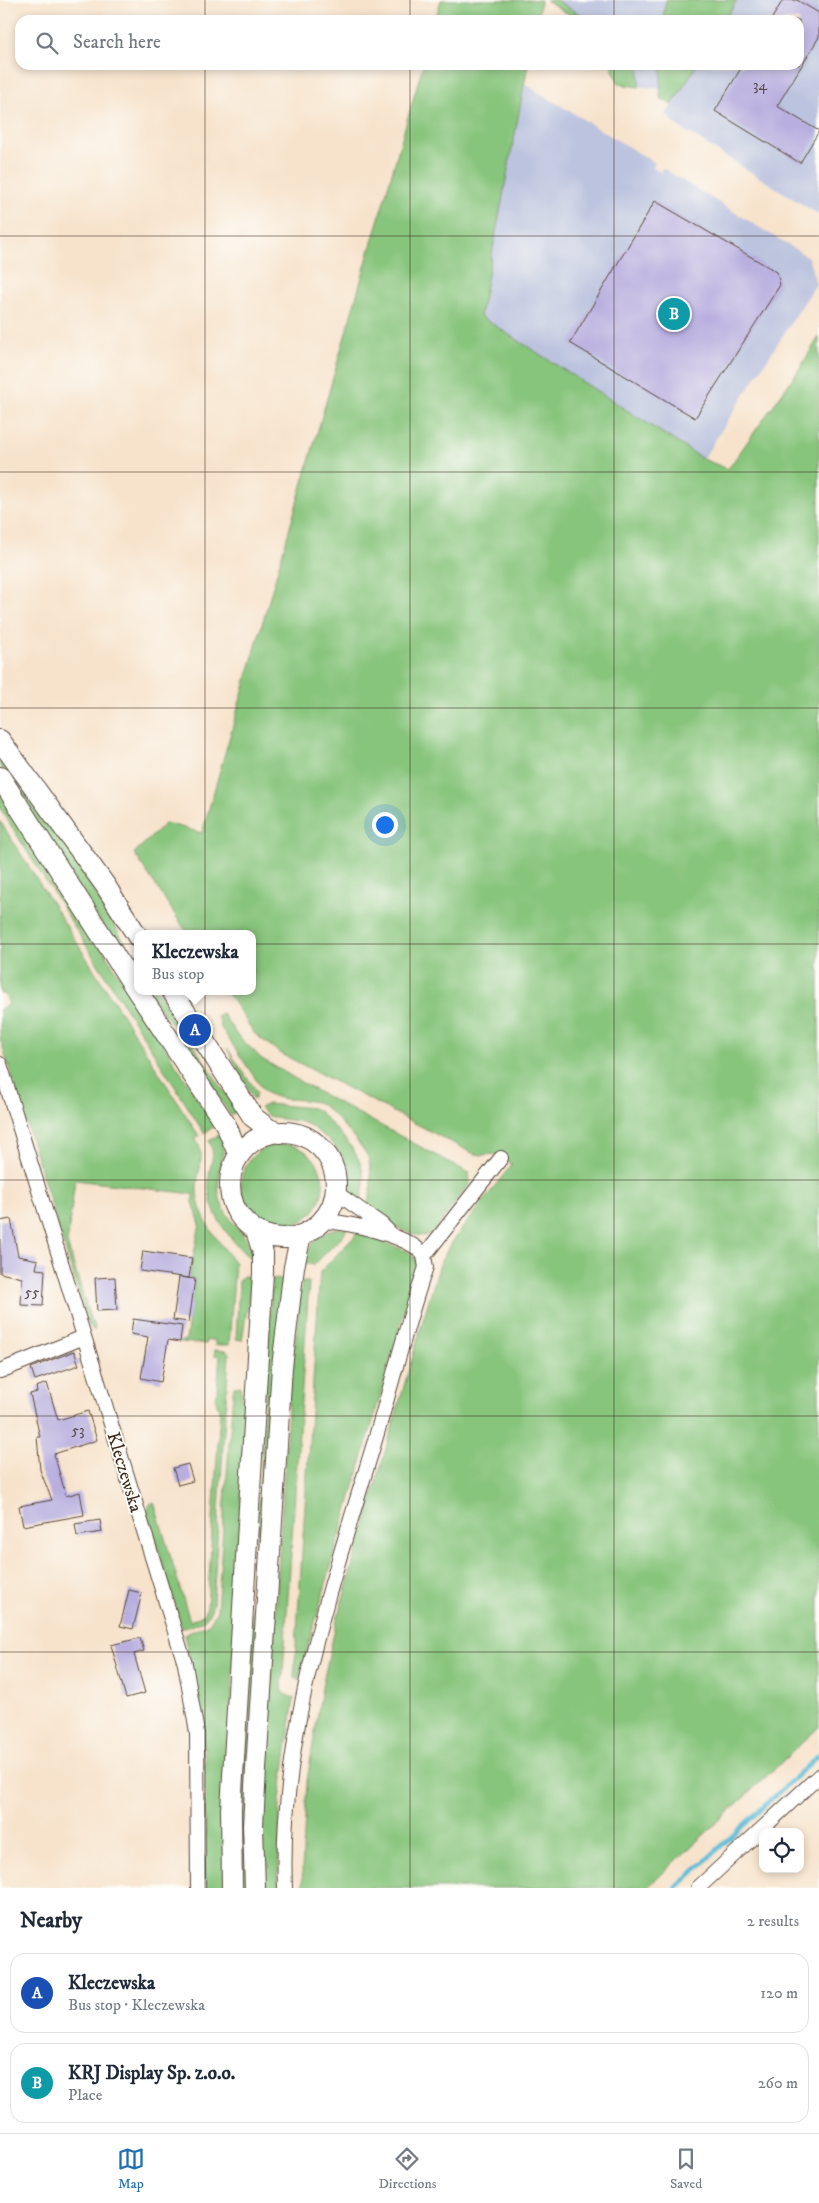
<!DOCTYPE html>
<html lang="en">
<head>
<meta charset="utf-8">
<style>
	body { margin:0; font-family:"IM FELL DW Pica",serif; background:#f6f6f7; color:#1f2937 }
	.controls { position:absolute; right:15px; bottom:15px; display:grid; overflow:hidden; border-radius:10px; box-shadow:0 2px 8px #0003 }
	.controls button { width:45px; height:45px; display:grid; place-items:center; padding:0; border:0; border-bottom:1px solid #e0e1e3; background:#fff; color:#1f2937; font:25px sans-serif }
	.you { position:absolute; left:384px; top:824px; width:18px; height:18px; margin:-12px; border:4px solid #fff; border-radius:50%; background:#1a73e8; box-shadow:0 0 0 8px #1a73e833 }
	.badge { display:grid; place-items:center; width:32px; height:32px; border-radius:50%; background:#1f6fb2; color:#fff; font-size:16px; font-weight:700 }
	.pin { position:absolute; translate:-50% -50%; border:2px solid #fff; box-shadow:0 1px 5px #0006 }
	.popup { position:absolute; left:134px; top:930px; width:122px; height:65px; box-sizing:border-box; display:grid; place-content:center; border-radius:10px; background:#fff; filter:drop-shadow(0 1px 4px #0005); font-size:16px; white-space:nowrap; color:#747a83 }
	.popup b { font-size:19px; color:#1f2937 }
	.popup::after { content:''; position:absolute; left:50%; top:100%; margin-left:-10px; border:10px solid transparent; border-top-color:#fff }
	.list { margin:0; padding:0; list-style:none }
	h2 { display:flex; justify-content:space-between; align-items:center; height:65px; margin:0; padding:0 20px; font-size:21px }
	h2 small { font-size:16px; font-weight:400; color:#747a83 }
	.list li { display:grid; grid-template-columns:32px 1fr auto; gap:15px; align-items:center; box-sizing:border-box; height:80px; margin:0 10px 10px; padding:0 10px; border:1px solid #e0e1e3; border-radius:15px }
	.list b { display:block; font-size:19px; white-space:nowrap }
	.list p { margin:0; font-size:16px; white-space:nowrap; color:#747a83 }
	.list em { font-size:16px; font-style:normal; color:#747a83 }
	.icon { flex:none; width:28px; height:28px; fill:none; stroke:currentColor; stroke-width:2; stroke-linecap:round; stroke-linejoin:round }
	.map { position:relative; flex:none; width:819px; height:1888px; overflow:hidden }
	.search { position:absolute; background:#fff; box-shadow:0 2px 8px #0003; left:15px; right:15px; top:15px; height:55px; display:flex; align-items:center; gap:12px; box-sizing:border-box; padding:0 18px; border-radius:15px; color:#747a83; font-size:19px }
	.sheet { height:245px; background:#fff }
	nav { display:flex; justify-content:space-around; align-items:center; box-sizing:border-box; height:70px; border-top:1px solid #e0e1e3; background:#fff; font-size:14px; color:#747a83 }
	nav a { display:grid; justify-items:center; gap:2px }
	nav .on { color:#1f6fb2 }
	.map>svg:first-child { display:block }
	.industrial { fill:#bbc3de }
	.green { fill:#87c47b; stroke:#61774c }
	.lines { fill:none; stroke-linecap:round; stroke-linejoin:round }
	.stream { stroke:#55b9d4; stroke-width:4.5 }
	.building { fill:#b8afdf }
	.street-casing { stroke:#574638; stroke-width:16 }
	.secondary-casing { stroke:#574638; stroke-width:22 }
	.street { stroke:#fff; stroke-width:14 }
	.secondary { stroke:#fff; stroke-width:20 }
	.grid { fill:none; stroke:#3b2a1e; stroke-width:1; stroke-opacity:0.55 }
	.labels { text-anchor:middle; stroke-width:4; stroke-linejoin:round; paint-order:stroke }
	.number-label { font-size:15px; fill:#5a4b4e }
	.street-label { font-size:18px; fill:#3b2a1e; stroke:#fdfcf7 }
</style>
</head>
<body>
<div class="map">
<svg width="819" height="1888" viewBox="0 0 819 1888">
	<rect width="100%" height="100%" fill="#fdfcf7"/>
	<filter id="ink" filterUnits="userSpaceOnUse"><feTurbulence type="fractalNoise" baseFrequency=".02" numOctaves="2"/><feDisplacementMap in="SourceGraphic" scale="10" xChannelSelector="R" yChannelSelector="G"/><feConvolveMatrix kernelMatrix="1 2 1 2 8 2 1 2 1" color-interpolation-filters="sRGB"/></filter>
	<filter id="wash" filterUnits="userSpaceOnUse"><feTurbulence type="fractalNoise" baseFrequency=".0096" numOctaves="4" result="noise"/><feDisplacementMap in="SourceGraphic" scale="20" xChannelSelector="R" yChannelSelector="G"/><feGaussianBlur stdDeviation="1.12" result="paint"/><feColorMatrix in="noise" values="0 0 0 0 0 0 0 0 0 0 0 0 0 0 0 0 0 1.4 0 .05"/><feComposite in="paint" operator="in"/></filter>
	<g filter="url(#wash)">
		<rect width="100%" height="100%" fill="#f7e3cc"/>
		<!-- industrial -->
		<path class="industrial" d="M546 0H819V215L679 127 666 114 672 105 660 98 661 89 619 84 611 65H799V20H578Z
			M525 84 655 163 653 167 660 172 662 168 808 257 816 284 703 459 479 316Z"/>
		<!-- green -->
		<path class="green" d="M441 0H541L537 20H435Z
			M546 0H556L589 20H578Z
			M666 0H737L725 20H663Z
			M423 65H528L480 316 703 459 728 469 798 371 819 337V1727L647 1888H303L302 1869 307 1781 322 1687 337 1619 428 1303 441 1261 455 1238 512 1164 495 1154 482 1155 474 1154 280 1053 255 1034 226 991H252V934H188L134 853 166 823 202 833Z
			M611 65H639V87L619 84Z
			M662 65H697L672 105 660 98Z
			M0 754 72 851 105 911 137 961V979L0 766Z
			M0 788 215 1126 204 1133 0 808Z
			M0 821 199 1136 195 1138C208 1159 196 1169 197 1191 199 1220 219 1241 235 1263L229 1345H215V1340H207L206 1344 180 1342 186 1339 195 1279 189 1278 200 1224 193 1202V1194L75 1180 67 1243 91 1321 95 1326 94 1331 89 1326 0 1038V1009L9 1004 5 994H0Z
			M145 991H158L237 1111 231 1116 174 1026Z
			M222 1013 236 1034 262 1059 311 1088 469 1173 470 1183 433 1233C417 1245 383 1217 367 1208 372 1198 372 1168 368 1157 364 1147 331 1111 321 1104 303 1096 278 1104 263 1090L220 1026 221 1024 217 1017Z
			M227 1048 257 1092 254 1100Z
			M268 1104 313 1108 320 1112C343 1138 377 1164 359 1203L348 1189 341 1158 337 1149 329 1140 309 1125 298 1121 274 1118 267 1115 260 1108Z
			M221 1134C228 1159 214 1175 220 1199 225 1218 241 1228 249 1244 251 1249 252 1255 253 1259 246 1256 241 1250 236 1244 219 1224 207 1205 209 1178 209 1165 217 1155 209 1141Z
			M241 1185a41 41 0 1 1 82 0a41 41 0 1 1-82 0Z
			M339 1228 347 1229 342 1237 315 1264H304C309 1244 318 1233 339 1228Z
			M356 1231 409 1252 415 1258 417 1268 298 1681 294 1677 320 1272 355 1236Z
			M243 1276 252 1277 242 1340 236 1339 239 1280Z
			M272 1279 284 1280 246 1888H240L239 1844Z
			M302 1282H309L282 1688 284 1694 294 1698 280 1800 278 1888H264L262 1828 289 1395Z
			M215 1350 227 1351 229 1353 213 1603C210 1620 199 1624 184 1628H182L147 1513 149 1505 154 1502 190 1621 203 1615 207 1607 220 1413 216 1401 220 1356 214 1355Z
			M240 1386 245 1413 223 1888H205V1759L198 1696 184 1635 209 1624 217 1611 233 1392 234 1387Z"/>
		<g class="lines">
			<!-- stream -->
			<path class="stream" d="M676 1888 819 1755"/>
		</g>
		<g id="blocks">
			<!-- building -->
			<path class="building" d="M783 0H797L819 13V37L777 106 819 131 800 163 715 111 743 65H799V20H771Z
				M655 201 777 272 780 285 695 418 570 343Z
				M11 1219 18 1256 38 1260 36 1269 45 1270 43 1306 21 1305 22 1278 0 1273V1221Z
				M143 1251 192 1258 189 1278 140 1271Z
				M115 1277 117 1310 97 1311 95 1278Z
				M179 1277 195 1279 189 1322 173 1320Z
				M133 1319 182 1326 180 1342 168 1340 161 1382 141 1378 148 1337 131 1334Z
				M74 1351 79 1365 35 1380 31 1368Z
				M47 1383 58 1420 88 1411 97 1440 54 1454 66 1496 80 1492 84 1515 23 1526 19 1506 52 1500 40 1470 37 1437H40L30 1394 37 1392 36 1387Z
				M188 1464 193 1481 178 1485 173 1468Z
				M100 1520 102 1532 77 1536 75 1524Z
				M129 1590 142 1593 133 1629 120 1626Z
				M140 1638 144 1651 134 1654 145 1693 126 1698 111 1645Z"/>
		</g>
	</g>
	<g filter="url(#ink)">
		<use href="#blocks" fill-opacity="0" stroke="#574638" stroke-width="1"/>
		<g class="lines">
			<defs>
				<path id="street" d="M0 1064 185 1664 197 1733 198 1888
					M335 1192 381 1224 391 1234
					M424 1256 501 1158
					M0 1371 84 1337
					M285 1888C279 1740 327 1599 369 1460 389 1396 404 1331 426 1267 425 1264 425 1259 424 1256 414 1236 343 1221 322 1221
					M698 1888 819 1776"/>
				<path id="secondary" d="M0 740 105 885 138 937
					M0 777 134 986 226 1125 239 1156
					M172 991 253 1117 269 1129 280 1133
					M230 1185a53 53 0 1 1 106 0a53 53 0 1 1-106 0Z
					M232 1888 231 1809 263 1273V1253L256 1231
					M255 1888 253 1826 256 1769 282 1367 294 1267 301 1235"/>
			</defs>
			<!-- street casing -->
			<use href="#street" class="street-casing"/>
			<!-- secondary casing -->
			<use href="#secondary" class="secondary-casing"/>
			<!-- street -->
			<use href="#street" class="street"/>
			<!-- secondary -->
			<use href="#secondary" class="secondary"/>
		</g>
	</g>
	<!-- grid -->
	<path class="grid" d="M205 0V20M410 0V20M614 0V20M205 65V1888M410 65V1888M614 65V1888M0 236H819M0 472H819M0 708H819M0 944H819M0 1180H819M0 1416H819M0 1652H819"/>
	<g class="labels">
		<!-- number labels -->
		<g class="number-label">
			<text x="760" y="90">34</text>
			<text x="32" y="1297">55</text>
			<text x="78" y="1435">53</text>
		</g>
		<!-- street labels -->
		<g class="street-label">
			<text transform="translate(125 1472) rotate(73)" y="6">Kleczewska</text>
		</g>
	</g>
</svg>
<div class="controls">
<button><svg class="icon" aria-label="locate" viewBox="0 0 24 24"><circle cx="12" cy="12" r="6"/><path d="M12 2v4M12 18v4M2 12h4M18 12h4"/></svg></button>
</div>
<div class="you"></div>
<div class="pin badge" style="left:195px;top:1030px;background:#1a4fb4">A</div>
<div class="popup"><b>Kleczewska</b>Bus stop</div>
<div class="pin badge" style="left:674px;top:314px;background:#0f9aa8">B</div>
<div class="search"><svg class="icon" aria-label="search" viewBox="0 0 24 24"><circle cx="10" cy="10" r="6"/><path d="M15 15l6 6"/></svg>Search here</div>
</div>
<section class="sheet">
<h2>Nearby<small>2 results</small></h2>
<ul class="list">
<li><span class="badge" style="background:#1a4fb4">A</span><div><b>Kleczewska</b><p>Bus stop · Kleczewska</p></div><em>120 m</em></li>
<li><span class="badge" style="background:#0f9aa8">B</span><div><b>KRJ Display Sp. z.o.o.</b><p>Place</p></div><em>260 m</em></li>
</ul>
</section>
<nav>
<a class="on"><svg class="icon" aria-label="map" viewBox="0 0 24 24"><path d="M3 6l6-2 6 2 6-2v14l-6 2-6-2-6 2zM9 4v14M15 6v14"/></svg>Map</a>
<a><svg class="icon" aria-label="directions" viewBox="0 0 24 24"><path d="M12 3l9 9-9 9-9-9zM9 14v-3h6M13 9l2 2-2 2"/></svg>Directions</a>
<a><svg class="icon" aria-label="saved" viewBox="0 0 24 24"><path d="M7 4h10v16l-5-4-5 4z"/></svg>Saved</a>
</nav>
</body>
</html>
